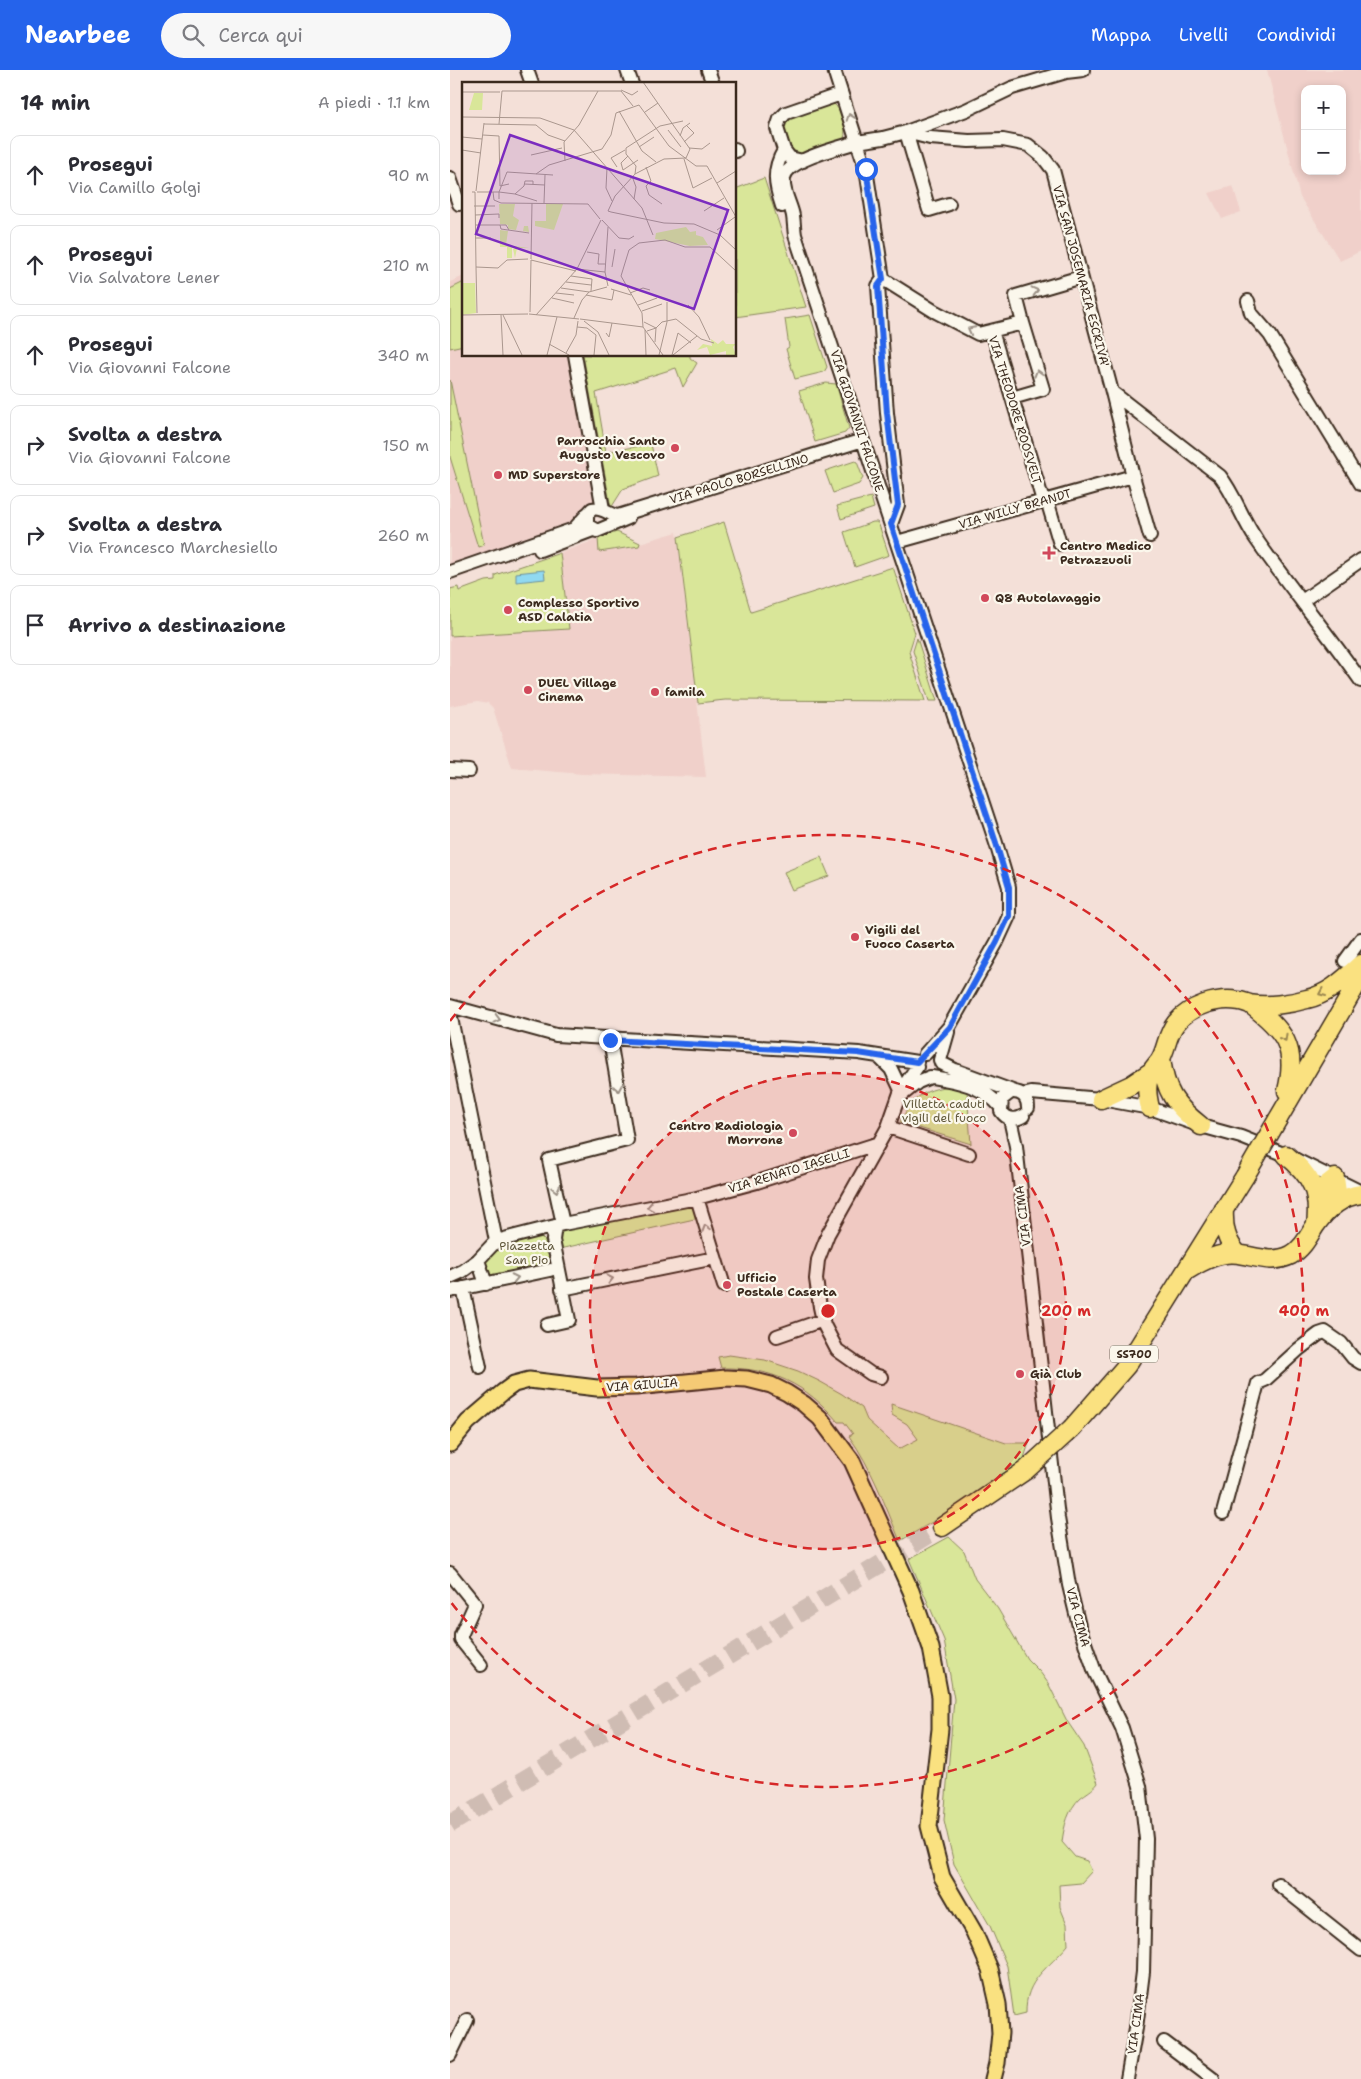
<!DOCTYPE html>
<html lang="it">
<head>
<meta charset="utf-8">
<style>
	body { margin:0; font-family:"Shantell Sans",sans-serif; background:#f7f7f7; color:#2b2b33 }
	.controls { position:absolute; right:15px; top:15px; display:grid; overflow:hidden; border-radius:10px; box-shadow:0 2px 8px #0003 }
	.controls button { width:45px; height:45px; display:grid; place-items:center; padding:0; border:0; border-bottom:1px solid #e1e1e2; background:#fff; color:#2b2b33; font:25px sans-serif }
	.stop { position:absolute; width:15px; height:15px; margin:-11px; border:4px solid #2563eb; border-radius:50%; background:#fff }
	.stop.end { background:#2563eb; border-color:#fff; box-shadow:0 1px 5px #0008 }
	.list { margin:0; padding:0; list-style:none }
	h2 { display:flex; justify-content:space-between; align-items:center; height:65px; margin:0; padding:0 20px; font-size:21px }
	h2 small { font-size:16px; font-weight:400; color:#7c7c81 }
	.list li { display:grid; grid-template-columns:32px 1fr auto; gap:15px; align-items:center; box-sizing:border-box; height:80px; margin:0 10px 10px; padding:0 10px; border:1px solid #e1e1e2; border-radius:10px }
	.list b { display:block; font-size:19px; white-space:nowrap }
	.list p { margin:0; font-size:16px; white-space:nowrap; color:#7c7c81 }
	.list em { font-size:16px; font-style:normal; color:#7c7c81 }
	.icon { flex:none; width:28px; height:28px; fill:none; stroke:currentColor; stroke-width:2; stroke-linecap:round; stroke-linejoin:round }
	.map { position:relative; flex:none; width:911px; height:2009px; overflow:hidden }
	header { display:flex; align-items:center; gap:30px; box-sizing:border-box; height:70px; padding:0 25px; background:#2563eb; color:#fff }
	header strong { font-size:24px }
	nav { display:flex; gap:28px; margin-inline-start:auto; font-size:18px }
	.search { width:350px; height:45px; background:#f7f7f7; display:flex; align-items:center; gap:12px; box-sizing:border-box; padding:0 18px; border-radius:28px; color:#7c7c81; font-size:19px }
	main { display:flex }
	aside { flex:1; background:#fff }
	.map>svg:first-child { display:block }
	.built { fill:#f0d0ca; fill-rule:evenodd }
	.green { fill:#d9e699; stroke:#8a885c }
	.water { fill:#90d9f1; stroke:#6e939d }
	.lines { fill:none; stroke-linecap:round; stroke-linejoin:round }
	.highway-tunnel { stroke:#cfbcb3; stroke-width:18; stroke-dasharray:18 9; stroke-linecap:butt }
	.minor-casing { stroke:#3b2a1e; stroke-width:16 }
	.major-casing { stroke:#3b2a1e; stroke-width:19 }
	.highway-casing { stroke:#3b2a1e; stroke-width:21 }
	.minor { stroke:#fbf7ec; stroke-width:12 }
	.major { stroke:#fae180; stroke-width:15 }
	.highway { stroke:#fae180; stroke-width:18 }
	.highway-bridge-casing { stroke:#3b2a1e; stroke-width:21; stroke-linecap:butt }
	.highway-bridge { stroke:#fae180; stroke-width:18 }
	.oneway { stroke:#9b9085 }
	.oneway2 { stroke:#9a864f }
	.route { stroke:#2563eb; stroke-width:6 }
	.ring { fill:none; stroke:#d62828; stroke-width:2.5; stroke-dasharray:9 6 }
	.poi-dot { fill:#d1495b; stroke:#fbf7ec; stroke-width:2 }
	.labels { text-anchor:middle; stroke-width:4.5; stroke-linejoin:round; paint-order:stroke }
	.shield { fill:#fbf7ec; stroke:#75685c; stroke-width:1 }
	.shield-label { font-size:11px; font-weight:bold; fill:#3b2a1e }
	.street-label { font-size:12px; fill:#3b2a1e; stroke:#fbf7ec }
	.poi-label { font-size:12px; font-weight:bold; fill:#3b2a1e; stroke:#fbf7ec; text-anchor:start }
	.park-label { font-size:12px; fill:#62593d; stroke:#fbf7ec }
	.inset-road { fill:none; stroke:#aa978e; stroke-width:1 }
	.view { fill:#7b2cbf; fill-opacity:0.15; stroke:#7b2cbf; stroke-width:2.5 }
	.inset-edge { fill:none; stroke:#3b2a1e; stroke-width:2.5 }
	.centre { fill:#d62828; stroke:#fbf7ec; stroke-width:2.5 }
	.ring-label { font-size:15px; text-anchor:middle; font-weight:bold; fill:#d62828; stroke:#fbf7ec; stroke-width:4.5; stroke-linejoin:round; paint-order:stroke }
</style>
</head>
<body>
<header>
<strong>Nearbee</strong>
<div class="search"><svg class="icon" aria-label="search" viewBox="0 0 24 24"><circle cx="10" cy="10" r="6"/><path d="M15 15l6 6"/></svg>Cerca qui</div>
<nav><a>Mappa</a><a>Livelli</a><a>Condividi</a></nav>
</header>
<main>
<aside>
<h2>14 min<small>A piedi · 1.1 km</small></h2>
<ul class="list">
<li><svg class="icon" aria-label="ahead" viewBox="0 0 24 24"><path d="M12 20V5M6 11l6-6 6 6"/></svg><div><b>Prosegui</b><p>Via Camillo Golgi</p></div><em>90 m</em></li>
<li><svg class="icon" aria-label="ahead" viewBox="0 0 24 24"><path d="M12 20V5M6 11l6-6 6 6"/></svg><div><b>Prosegui</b><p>Via Salvatore Lener</p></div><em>210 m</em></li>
<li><svg class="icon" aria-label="ahead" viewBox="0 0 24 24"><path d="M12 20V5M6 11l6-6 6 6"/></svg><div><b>Prosegui</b><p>Via Giovanni Falcone</p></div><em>340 m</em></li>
<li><svg class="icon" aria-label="right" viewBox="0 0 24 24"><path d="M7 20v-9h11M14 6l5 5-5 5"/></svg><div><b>Svolta a destra</b><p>Via Giovanni Falcone</p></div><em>150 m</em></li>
<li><svg class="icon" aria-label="right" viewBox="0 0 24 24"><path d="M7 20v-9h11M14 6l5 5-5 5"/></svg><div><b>Svolta a destra</b><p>Via Francesco Marchesiello</p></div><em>260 m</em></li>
<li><svg class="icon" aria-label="arrive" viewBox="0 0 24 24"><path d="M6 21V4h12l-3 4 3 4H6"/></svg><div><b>Arrivo a destinazione</b></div></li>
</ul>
</aside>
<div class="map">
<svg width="911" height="2009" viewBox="0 0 911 2009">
	<rect width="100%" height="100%" fill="#f4e0d8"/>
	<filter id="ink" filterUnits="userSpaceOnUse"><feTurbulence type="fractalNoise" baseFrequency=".02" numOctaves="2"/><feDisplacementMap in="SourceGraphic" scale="10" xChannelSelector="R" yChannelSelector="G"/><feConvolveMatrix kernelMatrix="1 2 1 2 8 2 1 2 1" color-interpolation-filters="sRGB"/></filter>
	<g filter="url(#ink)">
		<!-- built -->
		<path class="built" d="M817 0H911V181L890 191 850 127ZM855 19H892V101H855Z
			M783 116 791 142 772 149 759 123Z
			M14 206V285H133L161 438 154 434 136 435 128 448 123 453 0 495V212Z
			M167 462 190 473 227 462 256 707 132 704 62 698 43 638 38 633 28 631 0 636V566L119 559 110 483Z"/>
		<!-- green -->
		<path class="green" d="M383 33C392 40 397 58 394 69L351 84 339 78 332 58 337 49Z
			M314 108 356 237 285 247V119Z
			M14 212V275L0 278V219Z
			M360 245 377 297 374 302 345 309 336 279 339 277 335 249Z
			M133 285H240V288L247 293 233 317 226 298 146 323 156 382 201 374 208 406 173 419 161 438Z
			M0 310 34 475 28 477 0 387Z
			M376 313 386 314 399 358 395 363 365 372 349 321Z
			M405 391 407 392 413 408 409 414 383 423 375 401Z
			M421 427 424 438 391 449 387 436Z
			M274 452 301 542 443 497 465 563 459 582 475 631 275 630 248 633 228 467Z
			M423 452H427L429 455 439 485 405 497 394 462Z
			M167 462 190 473 189 476 149 482 148 468Z
			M110 483 119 559 0 566V519L8 517 9 521 36 511 45 510V505Z
			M467 568 487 631H479L463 581Z
			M371 787 379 806 342 820 334 802Z
			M499 1016 517 1021 521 1074 450 1052C463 1027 471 1021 499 1016Z
			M245 1132 249 1148 109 1179 105 1163Z
			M88 1164 95 1171 99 1188 95 1195 38 1208 33 1191 46 1174Z
			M279 1285 315 1290 348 1301 369 1311 392 1324 412 1338 417 1350 449 1379 468 1369 457 1354 442 1345 441 1334 556 1373H579L572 1394 501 1441 450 1471C435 1435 422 1398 399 1366L403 1364 394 1352H388C356 1314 321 1297 271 1298L268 1287Z
			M499 1467 514 1481 525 1509 548 1539 577 1589 590 1602 598 1613 617 1651 634 1676 648 1713C643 1720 636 1723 630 1728 618 1740 614 1756 612 1772L625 1787 637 1791 642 1801 631 1813 609 1815 610 1837 617 1854 618 1875C599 1898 575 1909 576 1943L564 1946 557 1896 540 1856 504 1794 494 1750 504 1629 494 1570 459 1489Z"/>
		<!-- water -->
		<path class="water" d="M94 500 95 509 66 512V503Z"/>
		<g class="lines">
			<!-- highway-tunnel -->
			<path class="highway-tunnel" d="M0 1754 492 1457"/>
			<defs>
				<path id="minor" d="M77 0 82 14
					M177 0 182 14
					M258 0 263 14
					M384 0 407 72C391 77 336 90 334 108 332 121 341 134 343 146 344 152 344 159 345 165L546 773 559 817V846L547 872 499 957 475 984
					M285 79 286 81
					M353 91 340 88 334 80 327 58 330 49 336 43 391 24
					M0 108 9 134
					M499 134 479 140 456 62 516 40 562 18 616 2 633 0
					M332 136C325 115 322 100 334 80
					M433 209 428 216 437 343 448 435 441 454
					M798 231 801 243 820 265 911 414
					M573 253 566 226 631 207
					M542 261 593 431
					M125 285 153 439
					M662 322 770 406C785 425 792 449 806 469 839 517 877 562 911 611
					M562 328 593 319 573 253 528 264 484 241 433 209 416 99 407 72 433 68 456 62 480 68 519 71 553 70 578 75 593 87 603 100 662 322 683 406 700 466
					M597 430 610 474
					M137 444V455L147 461 178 448
					M447 472 683 406
					M90 480 143 460
					M0 502 124 459 142 439C152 436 158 445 168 446L413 370
					M852 531 911 490
					M0 700 19 701
					M895 891 911 869
					M0 936 106 965 409 983 467 992
					M0 943 46 1171
					M429 987 441 999 451 1020
					M490 990 498 962
					M491 993 505 1000 565 1022
					M482 1007C508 1011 533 1016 551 1037
					M453 1024 468 1012 480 1007
					M573 1025 581 1023 651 1029 700 1038 751 1056 791 1067 836 1085 911 1122
					M573 1046C565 1051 557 1050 551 1041L552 1029 561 1022C572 1021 578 1028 578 1038
					M560 1049 566 1076 608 1448 619 1515 629 1556 645 1602 672 1658 690 1716 696 1769 693 1902 686 1958 677 2009
					M438 1057 519 1084
					M247 1128 274 1216
					M113 1154 99 1090 177 1070 160 970
					M28 1190 36 1214
					M0 1207 13 1201 28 1190 46 1171 113 1154 247 1128 307 1112 429 1073
					M13 1218 30 1297
					M112 1219 265 1188
					M0 1221 100 1200
					M97 1255 119 1250 103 1170 105 1156
					M327 1266 373 1250
					M431 1307 421 1304 387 1280 374 1255 370 1237 366 1209 368 1190 378 1164 438 1057 451 1020 467 997
					M773 1443 808 1313 815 1310 849 1279 869 1264 875 1262 891 1273 903 1288 911 1293
					M0 1503 25 1534 11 1565V1570L31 1595
					M828 1814 911 1880
					M714 1972 763 2009
					M0 1985 17 1950"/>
				<path id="major" d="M0 1374 18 1352 53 1322 64 1314 79 1310 147 1318 186 1317 276 1308 297 1309 321 1315 337 1323 354 1334 370 1348 402 1391 461 1521 481 1578 490 1626V1659L479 1756 492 1807 524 1862 540 1899 548 1934 550 1963 547 1993 543 2009"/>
				<path id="highway" d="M800 934C834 960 848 977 837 1021
					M711 988C715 1021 724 1035 751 1056
					M651 1029 681 1015 702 1001
					M700 1038C697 1025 695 1013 702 1001 704 996 709 993 711 988 717 977 717 964 726 953 740 936 767 927 789 931 792 931 796 933 800 934 817 937 840 934 857 929 879 924 894 909 911 894
					M828 1049 911 907
					M836 1085C862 1106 870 1122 866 1155
					M867 1132 871 1119 885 1108 887 1122 882 1137
					M774 1139C773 1157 776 1171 788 1184
					M738 1200C752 1191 771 1181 788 1184 807 1187 823 1194 841 1185 853 1178 858 1167 865 1156 876 1140 892 1126 911 1124
					M622 1358 677 1295 795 1106
					M492 1457 576 1400"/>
			</defs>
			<!-- minor casing -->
			<use href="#minor" class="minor-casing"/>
			<!-- major casing -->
			<use href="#major" class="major-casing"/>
			<!-- highway casing -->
			<use href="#highway" class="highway-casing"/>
			<!-- minor -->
			<use href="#minor" class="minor"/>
			<!-- major -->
			<use href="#major" class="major"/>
			<!-- highway -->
			<use href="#highway" class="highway"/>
			<defs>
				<path id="highway-bridge" d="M795 1106 828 1049
					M576 1400 622 1358"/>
			</defs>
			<!-- highway-bridge casing -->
			<use href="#highway-bridge" class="highway-bridge-casing"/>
			<!-- highway-bridge -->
			<use href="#highway-bridge" class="highway-bridge"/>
		</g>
		<!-- one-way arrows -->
		<defs><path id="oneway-chevron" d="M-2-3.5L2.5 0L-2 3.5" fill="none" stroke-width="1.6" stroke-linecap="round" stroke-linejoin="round" transform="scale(1.25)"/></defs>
		<g class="oneway">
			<use href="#oneway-chevron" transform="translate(400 47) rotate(-109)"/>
			<use href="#oneway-chevron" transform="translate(585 221) rotate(-14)"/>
			<use href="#oneway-chevron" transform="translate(521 260) rotate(-152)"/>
			<use href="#oneway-chevron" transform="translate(588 303) rotate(-106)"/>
			<use href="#oneway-chevron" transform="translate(47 949) rotate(15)"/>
			<use href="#oneway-chevron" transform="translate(168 1018) rotate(80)"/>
			<use href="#oneway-chevron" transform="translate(106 1119) rotate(77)"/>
			<use href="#oneway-chevron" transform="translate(200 1137) rotate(169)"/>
			<use href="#oneway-chevron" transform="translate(256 1158) rotate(-106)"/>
			<use href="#oneway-chevron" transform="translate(65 1208) rotate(-12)"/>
			<use href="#oneway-chevron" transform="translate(160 1209) rotate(-12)"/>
		</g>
		<g class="oneway2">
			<use href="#oneway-chevron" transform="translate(872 923) rotate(156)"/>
			<use href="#oneway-chevron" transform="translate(834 968) rotate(60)"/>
		</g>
	</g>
	<g class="lines" filter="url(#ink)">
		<!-- route -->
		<path class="route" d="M160 970 408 983 467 992 500 957 547 872 559 846V817L546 773 441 454 448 435 437 343 428 216 433 209 416 99"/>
	</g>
	<!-- distance rings -->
	<circle cx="378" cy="1241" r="238" fill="#d62828" fill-opacity=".12"/>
	<g class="ring">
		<circle cx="378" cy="1241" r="238"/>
		<path d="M0 951A476 476 0 1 1 0 1531"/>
	</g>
	<!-- markers -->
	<g class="poi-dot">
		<circle cx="225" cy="378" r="5"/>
		<circle cx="48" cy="405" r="5"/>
		<path d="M596.5 475.5h5v5h5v5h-5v5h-5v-5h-5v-5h5z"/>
		<circle cx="535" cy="528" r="5"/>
		<circle cx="58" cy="540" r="5"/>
		<circle cx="78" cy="620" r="5"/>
		<circle cx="205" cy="622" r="5"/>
		<circle cx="405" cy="867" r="5"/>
		<circle cx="343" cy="1063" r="5"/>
		<circle cx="277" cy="1215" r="5"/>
		<circle cx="570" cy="1304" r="5"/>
	</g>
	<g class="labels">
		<!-- shield labels -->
		<rect class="shield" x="660" y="1275.5" width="48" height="17" rx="4"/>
		<g class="shield-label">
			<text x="684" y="1288">SS700</text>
		</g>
		<!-- street labels -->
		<g class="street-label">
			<text transform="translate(631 206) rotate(75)" y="4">VIA SAN JOSEMARIA ESCRIVA'</text>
			<text transform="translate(565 340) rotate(73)" y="4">VIA THEODORE ROOSVELT</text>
			<text transform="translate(407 351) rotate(72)" y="4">VIA GIOVANNI FALCONE</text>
			<text transform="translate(289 409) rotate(-17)" y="4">VIA PAOLO BORSELLINO</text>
			<text transform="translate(565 439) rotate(-16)" y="4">VIA WILLY BRANDT</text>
			<text transform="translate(339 1101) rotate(-17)" y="4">VIA RENATO IASELLI</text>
			<text transform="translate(573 1146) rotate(-97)" y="4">VIA CIMA</text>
			<text transform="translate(192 1315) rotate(-4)" y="4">VIA GIULIA</text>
			<text transform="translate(628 1547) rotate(75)" y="4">VIA CIMA</text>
			<text transform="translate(686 1954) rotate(-82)" y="4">VIA CIMA</text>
		</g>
		<!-- poi labels -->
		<g class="poi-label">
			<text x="215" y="375" text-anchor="end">Parrocchia Santo<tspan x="215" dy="14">Augusto Vescovo</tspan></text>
			<text x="58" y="409">MD Superstore</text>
			<text x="610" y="480">Centro Medico<tspan x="610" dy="14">Petrazzuoli</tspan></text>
			<text x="545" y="532">Q8 Autolavaggio</text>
			<text x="68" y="537">Complesso Sportivo<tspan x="68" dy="14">ASD Calatia</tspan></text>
			<text x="88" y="617">DUEL Village<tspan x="88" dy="14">Cinema</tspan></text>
			<text x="215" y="626">famila</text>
			<text x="415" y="864">Vigili del<tspan x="415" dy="14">Fuoco Caserta</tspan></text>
			<text x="333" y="1060" text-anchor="end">Centro Radiologia<tspan x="333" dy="14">Morrone</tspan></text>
			<text x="287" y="1212">Ufficio<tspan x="287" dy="14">Postale Caserta</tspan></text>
			<text x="580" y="1308">Già Club</text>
		</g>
		<!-- park labels -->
		<g class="park-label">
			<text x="494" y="1038">Villetta caduti<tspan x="494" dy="14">vigili del fuoco</tspan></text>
			<text x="77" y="1180">Piazzetta<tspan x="77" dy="14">San Pio</tspan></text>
		</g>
	</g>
	<!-- overview -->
	<g transform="translate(12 12)">
		<rect width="274" height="274" fill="#f4e0d8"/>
		<path d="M12 11H21L20 28H7ZM37 122H53L51 134 57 138 54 148 61 149 62 144H66L67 150 46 147V143L38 142ZM84 122H101L92 148 73 144V139H84ZM224 145 228 150 234 149V153L241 155 246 163 228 164 193 157 194 151ZM38 148 46 149 44 163 67 166H55L53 176 51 167 54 166H50V176H45V165H38ZM0 201H13L14 231 0 233ZM249 257 256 262 261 258 264 262H274L271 265 274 273H264V269L248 273 245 265 235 268 241 262 250 264Z" fill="#d9e699"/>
		<path class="inset-road" d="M181 0 228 67 224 76M159 8 170 13 176 9M159 9 171 24M0 10H38M157 29 180 69 194 80M183 30 196 21M0 35 78 36 112 48 180 126 191 153M22 42 74 43 86 53 103 59M37 42 40 9H136M206 48 219 65M21 53 37 54 38 104 47 102M218 54 221 46 228 41M0 55 20 57M222 60 232 51 225 44M177 65 192 55M227 66 240 67 248 61M0 68 19 71M69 73 100 66M166 74 159 81 161 88 176 78M222 77 231 106 250 96M103 79 102 60 117 43 136 9H159M155 85 149 76 163 68M184 85 189 99 184 104 187 113 200 122M145 86 144 106 150 119M74 92 87 83 140 67 149 53 154 31 177 23 207 64 234 84H245L274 135M173 92 174 84 164 72V66L198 44 221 39M170 94 174 105 172 117M255 101 274 89M62 102 83 103M71 103V99H63L62 104 53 112 37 110 45 90 91 93M14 109 22 41M10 110H13L14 185M15 110H37V117M31 110 32 118 39 121 126 122 138 137M53 112 75 119M82 121 83 93M12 124H33M242 129 262 116M149 130 202 141 232 142 258 153 274 168M149 130 146 129 153 114 173 92 202 77 224 76M13 133 37 132V136M140 138 157 156 167 157 172 154M13 143H44L47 148M38 143 39 147 67 151M255 148 273 135M13 156H29M125 170 137 172 136 182H143M69 177 70 121M69 178 114 189M150 185 153 167M115 187 143 190M109 194 130 197 129 209M104 200 129 203M146 204 143 190 146 145M99 206 127 210M149 207 169 213M94 211 112 213M168 211 181 206 188 208M124 213 150 218 152 208M90 216 112 221M176 223 195 216M226 223 237 235 248 258M180 229 200 222M68 230 69 178M15 231 14 185 36 186 45 178 66 177M67 232 117 237M0 233 66 232M39 233 41 273M41 233 60 273M74 233 115 187 139 138M112 236 120 218 127 210 145 205M118 237 181 245 180 231 159 194 167 168 177 161 203 158 223 165H248L274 189M122 239 136 250 147 273M182 240 194 246 200 240 214 237 239 257 252 261M115 245 125 246 134 253 132 273M181 245 201 273M183 248 184 273M185 249 194 246 193 260M144 251 147 255 150 241M87 262 107 273M104 271 114 253 116 239M85 273 95 235M197 273 205 240V220M210 273 216 251 229 261M211 273 235 254"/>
		<path class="view" d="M48 53 266 128 232 227 14 152Z"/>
		<rect width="274" height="274" class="inset-edge"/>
	</g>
	<circle cx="378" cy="1241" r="8" class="centre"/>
	<g class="ring-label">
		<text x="616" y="1246">200 m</text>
		<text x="854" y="1246">400 m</text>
	</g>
</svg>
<div class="controls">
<button>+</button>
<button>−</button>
</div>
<div class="stop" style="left:416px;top:99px"></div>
<div class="stop end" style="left:160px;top:970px"></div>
</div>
</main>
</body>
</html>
